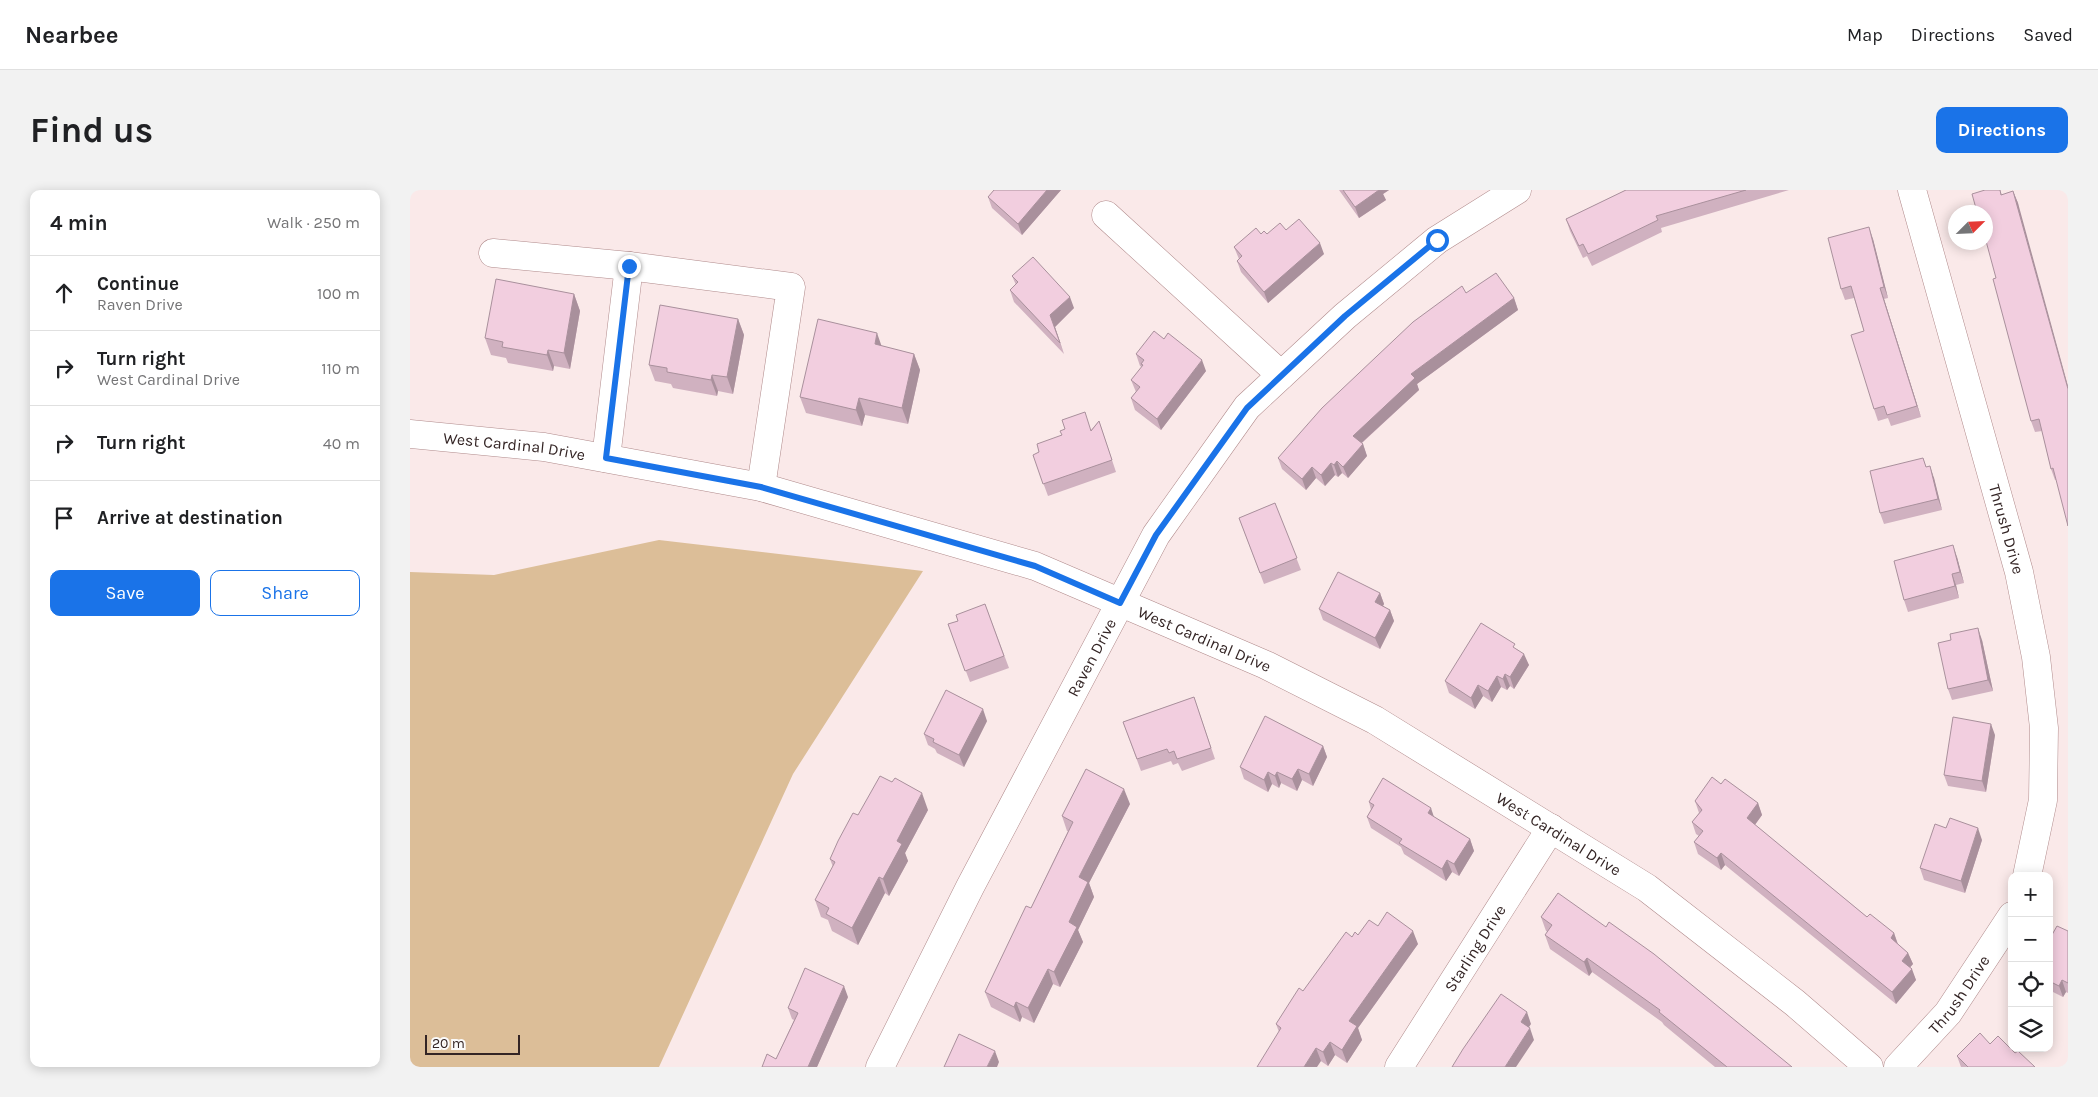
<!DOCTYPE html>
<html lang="en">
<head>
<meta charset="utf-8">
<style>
	body { margin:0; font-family:Karla,sans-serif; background:#f2f2f2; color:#202124 }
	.controls { position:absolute; right:15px; bottom:15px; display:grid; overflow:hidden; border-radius:10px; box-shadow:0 2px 12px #0003 }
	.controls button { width:45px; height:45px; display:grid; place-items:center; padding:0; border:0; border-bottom:1px solid #e0e0e0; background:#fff; color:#202124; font:25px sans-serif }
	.compass { position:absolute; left:1538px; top:15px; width:45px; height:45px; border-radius:50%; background:#fff; box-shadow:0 2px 12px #0003; rotate:66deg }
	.scale { position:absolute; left:15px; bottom:12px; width:95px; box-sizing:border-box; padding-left:5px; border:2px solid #342525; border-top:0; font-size:14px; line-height:18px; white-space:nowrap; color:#342525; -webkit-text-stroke:4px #fbfbfb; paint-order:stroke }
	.stop { position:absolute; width:15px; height:15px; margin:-11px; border:4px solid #1a73e8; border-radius:50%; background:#fff }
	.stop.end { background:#1a73e8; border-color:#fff; box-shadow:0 1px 5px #0008 }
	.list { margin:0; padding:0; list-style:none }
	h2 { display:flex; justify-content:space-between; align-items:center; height:65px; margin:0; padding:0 20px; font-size:21px }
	h2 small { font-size:16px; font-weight:400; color:#757577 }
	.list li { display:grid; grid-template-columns:32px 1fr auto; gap:15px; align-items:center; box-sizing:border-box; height:75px; padding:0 20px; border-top:1px solid #e0e0e0 }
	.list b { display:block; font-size:19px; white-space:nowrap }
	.list p { margin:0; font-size:16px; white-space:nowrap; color:#757577 }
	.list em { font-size:16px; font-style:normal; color:#757577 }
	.actions { display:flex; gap:10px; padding:15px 20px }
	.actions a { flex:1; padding:11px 0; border:1px solid #1a73e8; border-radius:10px; text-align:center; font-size:18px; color:#1a73e8 }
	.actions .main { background:#1a73e8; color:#fff }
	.icon { flex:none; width:28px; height:28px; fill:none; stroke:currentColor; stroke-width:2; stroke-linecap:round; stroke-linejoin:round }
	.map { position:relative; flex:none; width:1658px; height:877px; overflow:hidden; border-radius:10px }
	header { display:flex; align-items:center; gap:30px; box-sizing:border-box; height:70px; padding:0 25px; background:#fff; border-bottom:1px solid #e0e0e0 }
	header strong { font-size:24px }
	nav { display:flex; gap:28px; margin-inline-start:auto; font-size:18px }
	.intro { display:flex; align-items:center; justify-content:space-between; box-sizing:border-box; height:120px; padding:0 30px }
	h1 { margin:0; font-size:35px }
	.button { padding:12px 22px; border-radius:10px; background:#1a73e8; color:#fff; font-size:18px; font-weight:700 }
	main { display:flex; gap:30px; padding:0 30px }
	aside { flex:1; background:#fff; border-radius:10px; box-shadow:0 2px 12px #0003 }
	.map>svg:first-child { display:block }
	.green { fill:#dcbe98 }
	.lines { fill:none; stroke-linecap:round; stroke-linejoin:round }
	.minor-casing { stroke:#b08a8b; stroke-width:29 }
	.minor { stroke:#fff; stroke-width:28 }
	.wall { fill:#d0b1c0 }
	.shaded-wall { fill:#a9909c }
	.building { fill:#f2cedf; stroke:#a9909c }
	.route { stroke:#1a73e8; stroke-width:6 }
	.labels { text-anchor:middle; stroke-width:4; stroke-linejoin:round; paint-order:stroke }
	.street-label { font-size:16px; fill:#342525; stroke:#fbfbfb }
</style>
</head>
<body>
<header>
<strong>Nearbee</strong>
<nav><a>Map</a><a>Directions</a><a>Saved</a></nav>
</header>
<div class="intro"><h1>Find us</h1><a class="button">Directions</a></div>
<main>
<aside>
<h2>4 min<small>Walk · 250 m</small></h2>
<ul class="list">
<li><svg class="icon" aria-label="ahead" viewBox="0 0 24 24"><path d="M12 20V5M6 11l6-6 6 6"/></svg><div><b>Continue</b><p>Raven Drive</p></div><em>100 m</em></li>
<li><svg class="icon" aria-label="right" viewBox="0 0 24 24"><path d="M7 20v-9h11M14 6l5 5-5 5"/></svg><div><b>Turn right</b><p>West Cardinal Drive</p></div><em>110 m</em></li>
<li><svg class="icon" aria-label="right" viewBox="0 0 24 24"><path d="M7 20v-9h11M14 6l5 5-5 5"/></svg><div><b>Turn right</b></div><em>40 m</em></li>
<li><svg class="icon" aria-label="arrive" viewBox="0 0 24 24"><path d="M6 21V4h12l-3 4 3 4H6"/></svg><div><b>Arrive at destination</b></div></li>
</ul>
<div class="actions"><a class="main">Save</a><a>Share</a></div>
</aside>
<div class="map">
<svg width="1658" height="877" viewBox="0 0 1658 877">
	<rect width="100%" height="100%" fill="#fae9e9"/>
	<!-- green -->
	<path class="green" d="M249 350 513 381 383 584 249 877H0V382L84 385Z"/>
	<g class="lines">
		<defs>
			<g id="minor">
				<path id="s1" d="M1502 0 1609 382 1626 467 1634 538 1633 610 1617 686"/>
				<path d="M696 25 871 185"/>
				<path d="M83 63 219 76 381 97 351 297"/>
				<path id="s2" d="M0 244 134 257 351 297 625 376 856 475 965 530 1237 698 1385 813 1459 877"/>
				<path d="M196 268 219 76"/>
				<path id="s3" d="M470 877 560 697 746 345 837 217 935 126 1027 50 1107 0"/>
				<path id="s4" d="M989 877 1141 638"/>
				<path id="s5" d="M1488 877 1538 823 1602 726"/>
			</g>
		</defs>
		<!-- minor casing -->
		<use href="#minor" class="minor-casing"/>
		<!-- minor -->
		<use href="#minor" class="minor"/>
	</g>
	<!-- wall -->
	<path class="wall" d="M584 0H651L612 45 582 18 578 7Z
		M929 0H979L973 4 976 10 949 28Z
		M1216 0H1379L1251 38 1252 42 1182 76 1177 66 1173 68 1160 41 1156 29Z
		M1590 0 1592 5 1603 1 1608 13 1646 290H1645L1641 279 1632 241 1625 242 1621 231 1586 88Z
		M876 40 914 64 858 113 831 82 827 71 829 69 824 57 851 44H857Z
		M1463 49 1478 108 1474 109 1511 227 1481 236 1478 228 1468 231 1464 219 1454 141 1444 108 1435 110 1431 99Z
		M602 86 664 118 645 137 654 164 604 112 600 100 606 95Z
		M1056 103 1104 108 1108 120 1007 194 1009 200 952 253 953 254 957 266 938 288 932 283 928 287 925 285 915 296 906 288 896 300 872 279 868 268Z
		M164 104 170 121 160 179 144 176 143 181 98 173 96 168 81 165 75 148Z
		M328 129 334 145 323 204 308 201 307 206 263 198 261 194 245 191 239 175Z
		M472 156 504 164 510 180 498 234 455 225 452 236 396 223 390 207Z
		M726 164 796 181 751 240 725 220 721 208 726 202 721 190 732 177 730 176Z
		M689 231 706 282 638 306 623 265 629 262 652 245 655 239 681 240Z
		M1513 268 1516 277 1524 288 1532 320 1474 334 1470 323Z
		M865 313 891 380 854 394 829 328Z
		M1547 367 1554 393 1546 395 1549 408 1498 422 1494 410Z
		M970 403 974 414 973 416 980 420 984 431 970 459 913 430 909 419Z
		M575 414 599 478 560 492 538 434 548 431Z
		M1572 450 1583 501 1542 510 1538 499Z
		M1107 459 1119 475 1104 499 1100 496 1097 500 1091 497 1082 512 1073 506 1065 519 1039 503 1035 491Z
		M784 507 805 569 772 581 768 573 763 575 761 571 731 581 713 532Z
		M577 531 554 577 527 563 525 559 518 555 514 544Z
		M1585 545 1576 602 1538 596 1534 585Z
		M913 556 917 567 903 596 892 590 887 601 871 593 869 598 862 594 858 602 834 589 830 577Z
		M1311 594 1348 613 1352 625 1345 635 1457 727 1484 743 1488 754 1498 763 1503 774 1500 777 1506 790 1486 814 1315 675 1311 680 1288 664 1284 652 1289 646 1286 644 1282 632 1289 623 1285 611Z
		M959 612 1024 627 1060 649 1064 661 1049 686 1042 682 1036 691 994 664 991 657 961 638 957 627 961 620Z
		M720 614 679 693 684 707 668 740 673 752 650 797 643 794 624 833 612 827 610 832 581 817 575 802 621 718 658 641H657L652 626Z
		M518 620 495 663 498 671 479 706 475 703 448 755 422 741 418 730 411 727 405 710 423 677 420 669 448 625Z
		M1572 650 1555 703 1514 690 1510 678Z
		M1131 727 1382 877H1305L1254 835 1252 832 1182 782 1179 786 1140 759 1135 745 1138 742 1136 741Z
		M968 736 1008 754 948 838 952 850 937 873 925 865 918 876 869 842 866 834 893 801 942 747 948 745Z
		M1658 741V803L1656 802 1653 807 1639 800V750Z
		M438 807 407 877H352L366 869 384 830 382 829 378 818Z
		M1580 854 1605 863 1625 877H1551L1547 866Z"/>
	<!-- shaded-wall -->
	<path class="shaded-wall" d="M637 0H651L612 45 608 34Z
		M969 0H979L973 4 976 10 949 28 945 17Z
		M1603 1 1608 13 1658 196V199Z
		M1459 37 1463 49 1478 108 1474 97Z
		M910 53 914 64 858 113 854 102Z
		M1470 98 1474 109 1511 227 1507 216Z
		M164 104 170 121 160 179 154 163Z
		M660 107 664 118 645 137 654 164 640 125Z
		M1104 108 1108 120 1007 194 1009 200 947 257 943 246 1001 184Z
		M328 129 334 145 323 204 317 187Z
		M467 143 473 160 465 154Z
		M138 160 144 176 143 181 137 165Z
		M504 164 510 180 498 234 492 218Z
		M792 170 796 181 751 240 747 229Z
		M302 185 308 201 307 206 301 190Z
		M449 208 455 225 452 236 446 220Z
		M953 254 957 266 938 288 933 277Z
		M927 271 932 283 928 287 924 275Z
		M921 273 925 285 915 296 911 285Z
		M1520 276 1524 288 1532 320 1528 309Z
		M902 277 906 288 896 300 892 289Z
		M1543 355 1547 367 1554 393 1550 382Z
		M1542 384 1546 395 1549 408 1545 396Z
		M970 403 974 414 969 423 965 412Z
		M980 420 984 431 970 459 965 448Z
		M1568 438 1572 450 1583 501 1578 490Z
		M1114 464 1119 475 1104 499 1100 487Z
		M1095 484 1100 496 1097 500 1093 489Z
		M1087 486 1091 497 1082 512 1078 501Z
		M1068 495 1073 506 1065 519 1061 508Z
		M573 519 577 531 554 577 549 565Z
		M1581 534 1585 545 1576 602 1572 591Z
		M913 556 917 567 903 596 899 584Z
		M888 579 892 590 887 601 882 589Z
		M858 582 862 594 858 602 854 590Z
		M867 582 871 593 869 598 865 586Z
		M714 599 720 614 679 693 684 707 668 740 673 752 650 797 644 782 659 732 669 687Z
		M512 603 518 620 495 663 498 671 479 706 473 689 487 651Z
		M1348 613 1352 625 1341 640 1337 628Z
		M1021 618 1025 630 1018 623Z
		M1568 638 1572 650 1555 703 1551 691Z
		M1060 649 1064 661 1049 686 1044 674Z
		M1311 663 1315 675 1311 680 1307 668Z
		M1037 670 1042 682 1036 691 1032 679Z
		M469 687 475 703 448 755 442 738Z
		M1003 741 1008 754 948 838 952 850 937 873 932 860 939 831Z
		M1484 743 1488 755 1481 748Z
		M1498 763 1503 774 1496 782 1492 771Z
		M1177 768 1182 782 1179 786 1174 772Z
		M638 779 643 794 624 833 618 818Z
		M1502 779 1506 790 1486 814 1482 802Z
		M1652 790 1656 802 1653 807 1649 796Z
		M434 796 438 807 407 877H398Z
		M606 812 612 827 610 832 604 817Z
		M1117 822 1121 834 1115 843 1111 832Z
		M1120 838 1124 850 1106 877H1095Z
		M920 852 925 865 918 876 913 862Z
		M906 858 911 871 907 877H894Z
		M585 861 589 872 587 877H577Z"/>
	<!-- building -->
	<path class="building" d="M584 0H637L608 34 578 7Z
		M933 0H969L945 17Z
		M1216 0H1336L1246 26 1248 30 1178 64 1173 54 1169 56 1156 29Z
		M1575 0H1590L1591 5 1603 1 1658 199V336L1643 278 1641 279 1629 229 1621 231 1583 89 1586 88 1576 51V22H1567L1562 4Z
		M889 29 910 53 854 102 827 71 832 66 824 57 846 38 851 44 854 41 857 44 870 33 876 40Z
		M1459 37 1474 97 1470 98 1507 216 1477 225 1474 216 1464 219 1441 145 1454 141 1441 96 1431 99 1418 48Z
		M623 67 660 107 640 125 650 153 600 100 608 92 602 86Z
		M1086 83 1104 108 1001 184 1005 188 943 246 953 254 933 277 927 271 924 275 921 273 911 285 902 277 892 289 868 268 912 218 1003 132 1052 96 1056 103Z
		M86 89 164 104 154 163 138 160 137 165 92 157 93 152 75 148Z
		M250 115 328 129 317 187 302 185 301 190 257 182V178L239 175Z
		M408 129 467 143 465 154 504 164 492 218 449 208 446 220 390 207Z
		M744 141 754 149 758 143 792 170 747 229 721 208 730 197 721 190 733 175 731 174 734 170 726 164Z
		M675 222 681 241 689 231 702 270 633 294 623 265 629 262 627 254 652 245 650 241 655 239 652 230Z
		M1513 268 1516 277 1520 276 1528 309 1470 323 1460 281Z
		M865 313 887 368 850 383 829 328Z
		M1543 355 1550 382 1542 384 1545 396 1494 410 1484 371Z
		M928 382 970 403 965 412 980 420 965 448 909 419Z
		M575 414 594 466 555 481 538 434 548 431 546 425Z
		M1071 433 1105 454 1103 457 1114 464 1100 487 1095 484 1093 489 1087 486 1078 501 1068 495 1061 508 1035 491Z
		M1568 438 1578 490 1538 499 1528 453 1541 450 1540 444Z
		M536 500 573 519 549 565 523 552 524 549 514 544Z
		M784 507 801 558 767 569 764 561 759 563 757 559 727 569 713 532Z
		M855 526 913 556 899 584 888 579 882 589 867 582 865 586 858 582 854 590 830 577Z
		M1543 527 1581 534 1572 591 1534 585Z
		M676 579 714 599 669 687 678 692 659 732 667 737 644 782 638 779 618 818 606 812 604 817 575 802 616 716 621 718 663 632 652 626Z
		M470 586 482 592 485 588 512 603 487 651 492 654 473 689 469 687 442 738 416 724 419 718 405 710 425 672 420 669 428 651 443 623 448 625Z
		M1302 587 1311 594 1315 589 1348 613 1337 628 1457 727 1460 724 1484 743 1481 748 1498 763 1492 771 1502 779 1482 802 1311 663 1307 668 1284 652 1293 641 1282 632 1292 620 1285 611Z
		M973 588 1021 618 1018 623 1060 649 1044 674 1037 670 1032 679 989 653 992 649 957 627 964 615 959 612Z
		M1540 628 1568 638 1551 691 1510 678 1525 634 1536 638Z
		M1148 703 1196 737 1199 732 1244 764 1382 877H1317L1249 822 1250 820 1177 768 1174 772 1135 745 1142 735 1131 727Z
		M977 722 1003 741 939 831 947 836 932 860 920 852 913 862 906 858 894 877H847L871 838 866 834 889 798 893 801 936 742 942 747 945 742 948 745 959 730 968 736Z
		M1647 736 1658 741V793L1652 790 1649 796 1639 791V750Z
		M395 778 434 796 398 877H352L357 864 366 869 388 823 378 818Z
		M1091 804 1117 822 1111 832 1120 838 1095 877H1042L1053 859Z
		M1570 843 1580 854 1588 846 1605 863 1608 861 1625 877H1558L1547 866Z
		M549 844 585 861 577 877H534Z"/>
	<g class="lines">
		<!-- route -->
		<path class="route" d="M219 76 196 268 351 297 625 376 710 413 746 345 837 218 935 126 1027 50"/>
	</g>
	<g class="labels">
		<!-- street labels -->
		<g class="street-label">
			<text dy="6" stroke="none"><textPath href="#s2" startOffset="105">West Cardinal Drive</textPath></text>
			<text dy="6" stroke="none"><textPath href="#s1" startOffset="352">Thrush Drive</textPath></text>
			<text dy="6" stroke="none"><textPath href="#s2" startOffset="825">West Cardinal Drive</textPath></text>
			<text dy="6" stroke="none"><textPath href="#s3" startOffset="461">Raven Drive</textPath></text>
			<text dy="6" stroke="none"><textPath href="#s2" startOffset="1230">West Cardinal Drive</textPath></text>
			<text dy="6" stroke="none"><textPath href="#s4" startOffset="141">Starling Drive</textPath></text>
			<text dy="6" stroke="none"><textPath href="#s5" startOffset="95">Thrush Drive</textPath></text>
		</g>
	</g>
</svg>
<div class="controls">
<button>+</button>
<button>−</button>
<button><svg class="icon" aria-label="locate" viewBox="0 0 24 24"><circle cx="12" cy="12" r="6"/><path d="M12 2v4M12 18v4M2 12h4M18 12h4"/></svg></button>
<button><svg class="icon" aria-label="layers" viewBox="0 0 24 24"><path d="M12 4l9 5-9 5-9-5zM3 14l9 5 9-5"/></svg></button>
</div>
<svg class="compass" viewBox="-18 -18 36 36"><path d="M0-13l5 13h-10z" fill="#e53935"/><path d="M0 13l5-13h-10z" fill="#757577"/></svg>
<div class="scale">20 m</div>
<div class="stop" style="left:1027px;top:50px"></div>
<div class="stop end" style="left:219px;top:76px"></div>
</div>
</main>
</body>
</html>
